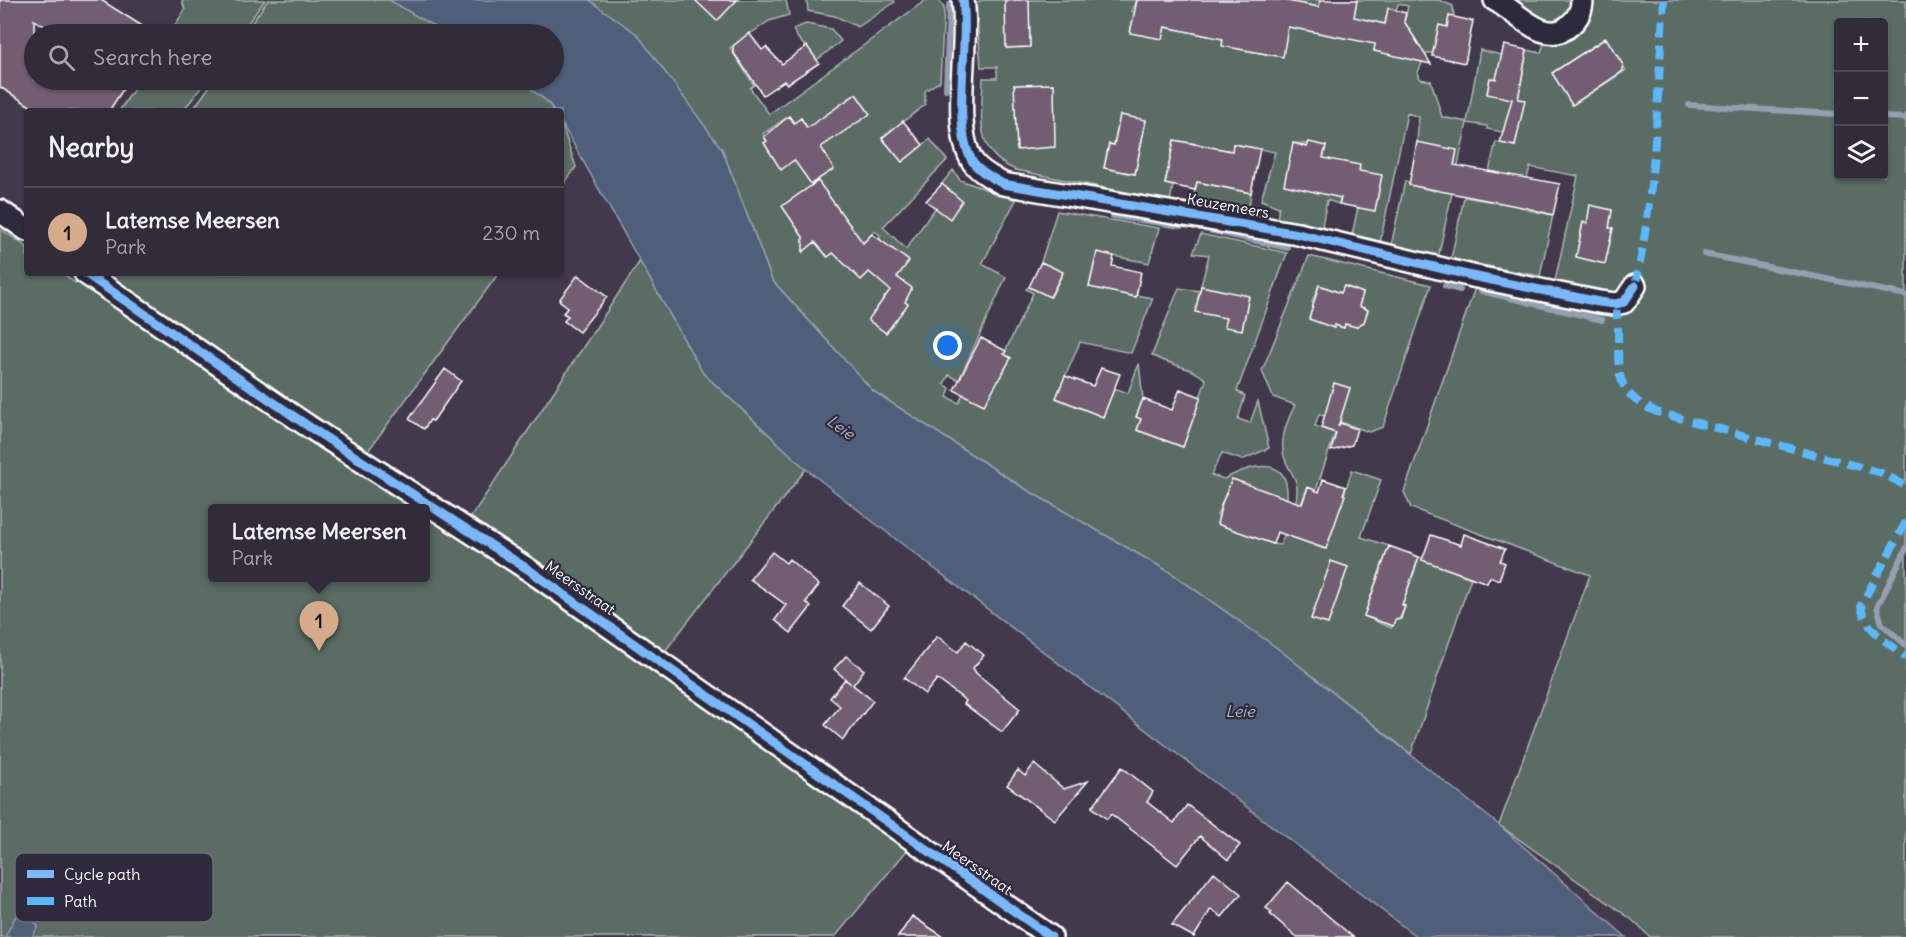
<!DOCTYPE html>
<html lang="en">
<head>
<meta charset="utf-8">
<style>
	body { margin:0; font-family:Delius,sans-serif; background:#3a3342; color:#f1f3f6 }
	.controls { position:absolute; right:18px; top:18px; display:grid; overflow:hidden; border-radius:6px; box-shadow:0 2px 4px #0004 }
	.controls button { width:54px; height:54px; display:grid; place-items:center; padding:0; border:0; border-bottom:2px solid #4d4754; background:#322b3a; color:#f1f3f6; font:30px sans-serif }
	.you { position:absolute; left:948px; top:346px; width:21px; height:21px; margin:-15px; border:4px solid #fff; border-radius:50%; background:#1a73e8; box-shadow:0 0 0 9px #1a73e833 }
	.badge { display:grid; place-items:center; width:39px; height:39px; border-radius:50%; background:#d6ab8b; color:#111; font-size:20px; font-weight:700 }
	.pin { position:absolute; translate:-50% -50px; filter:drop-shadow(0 2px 3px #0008) }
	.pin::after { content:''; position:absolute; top:32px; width:21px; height:18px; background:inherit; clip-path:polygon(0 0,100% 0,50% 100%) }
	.popup { position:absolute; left:208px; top:504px; width:222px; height:78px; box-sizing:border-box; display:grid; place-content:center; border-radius:6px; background:#322b3a; filter:drop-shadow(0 2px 4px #0005); font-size:20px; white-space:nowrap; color:#a8a7af }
	.popup b { font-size:22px; color:#f1f3f6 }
	.popup::after { content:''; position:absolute; left:50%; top:100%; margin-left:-12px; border:12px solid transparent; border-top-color:#322b3a }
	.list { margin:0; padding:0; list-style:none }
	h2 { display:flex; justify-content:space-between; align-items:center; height:78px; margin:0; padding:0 24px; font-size:26px }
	h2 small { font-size:20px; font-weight:400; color:#a8a7af }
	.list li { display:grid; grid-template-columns:39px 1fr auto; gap:18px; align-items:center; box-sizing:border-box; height:90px; padding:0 24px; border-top:2px solid #4d4754 }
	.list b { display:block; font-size:22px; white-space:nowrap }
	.list p { margin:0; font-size:20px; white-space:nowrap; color:#a8a7af }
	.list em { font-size:20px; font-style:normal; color:#a8a7af }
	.icon { flex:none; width:33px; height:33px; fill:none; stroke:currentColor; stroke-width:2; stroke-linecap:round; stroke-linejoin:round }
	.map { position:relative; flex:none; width:1906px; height:937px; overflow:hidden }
	.search { position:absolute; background:#322b3a; box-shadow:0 2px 4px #0004; left:24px; top:24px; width:540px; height:66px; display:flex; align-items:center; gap:15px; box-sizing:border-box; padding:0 21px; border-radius:33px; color:#a8a7af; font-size:22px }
	.panel { position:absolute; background:#322b3a; box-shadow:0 2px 4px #0004; left:24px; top:108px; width:540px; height:168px; border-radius:6px }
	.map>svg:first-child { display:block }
	.green { fill:#5a6c64; stroke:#acb6b2; stroke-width:1.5; fill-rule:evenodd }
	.water { fill:#4f5f79; stroke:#959faf; stroke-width:1.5 }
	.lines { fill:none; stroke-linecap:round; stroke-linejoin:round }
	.stream { stroke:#959faf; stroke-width:6 }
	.building { fill:#735d73; stroke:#fff; stroke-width:1.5 }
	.minor-casing { stroke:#fff; stroke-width:26 }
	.minor { stroke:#2f2a3d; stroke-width:21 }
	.quiet { stroke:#5cb8fa; stroke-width:8; stroke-dasharray:15 8; stroke-linecap:butt }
	.cycleway-casing { stroke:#2f2a3d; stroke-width:13 }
	.cycleway { stroke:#7ab7fb; stroke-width:9 }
	.labels { text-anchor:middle; stroke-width:4.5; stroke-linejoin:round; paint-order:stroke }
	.street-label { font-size:15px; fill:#fff; stroke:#2f2a3d }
	.water-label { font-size:16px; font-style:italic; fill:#b0b7c3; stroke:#2f2a3d }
	.key { fill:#2f2a3d; stroke:#6d6a77; stroke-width:1.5 }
	.key-label { font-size:16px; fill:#fff }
</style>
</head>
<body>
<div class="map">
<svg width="1906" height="937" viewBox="0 0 1906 937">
	<rect width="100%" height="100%" fill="#43394d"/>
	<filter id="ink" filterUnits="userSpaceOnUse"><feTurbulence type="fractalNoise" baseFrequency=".0167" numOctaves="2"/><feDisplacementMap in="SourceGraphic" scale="12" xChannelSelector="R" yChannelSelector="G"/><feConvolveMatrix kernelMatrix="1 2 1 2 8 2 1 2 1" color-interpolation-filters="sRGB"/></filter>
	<g filter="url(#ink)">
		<!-- green -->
		<path class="green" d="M182 0H265L240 34H169L185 10Z
			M268 0H390L448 34H244Z
			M589 0H786L789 15 769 21 730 48 754 85 750 88 769 114 926 0H939L944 8 940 81 925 91V105L882 138 902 162 930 139 947 160 883 227 906 249 946 193 940 186 953 170 960 180 1016 200 982 264 1006 277 959 380 949 375 944 384 950 388 947 397 959 403 963 394 999 375 1002 376 1010 358 1004 354 1033 293 1026 289 1029 287 1051 297 1063 273 1041 262 1057 211 1159 228 1149 263 1097 253 1090 287 1153 298 1131 353 1080 342 1056 398 1103 416 1114 388 1128 393 1139 363 1143 399 1136 417 1141 419 1137 430 1183 447 1206 380C1192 366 1170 366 1152 355L1179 288 1200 291 1196 312 1226 318 1242 330 1249 296 1201 286 1209 255 1193 253 1201 234 1287 253 1237 391 1245 396 1238 419 1250 423 1258 401 1269 448 1242 460 1222 453 1211 475 1224 479C1250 465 1290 453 1287 499L1232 479 1217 515 1273 544 1280 545 1289 524 1304 541 1324 549 1330 538 1352 470 1381 480 1361 537 1389 546 1364 616 1391 628 1395 620 1401 619 1405 607 1402 605 1415 570 1405 566 1409 553 1471 578 1411 754 1277 648 1171 573 1022 487 873 391 772 280 722 149ZM855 94 869 114 816 141 781 169 764 143 767 141 763 134 789 116 794 123 801 118 811 133 819 120ZM835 204 850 228 840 247 827 257 815 242 810 246 806 244 804 219 794 224 790 213 786 212 782 206 822 213ZM875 231 881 236 879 239 891 250 863 277 844 263Z
			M807 0H893L895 2 858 27 835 16 808 11Z
			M981 0H1005L1007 48 1030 46 1029 0H1137L1132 11 1135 12 1130 33 1162 39 1170 0H1199L1193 33 1223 39 1246 0 1237 49 1282 57 1293 2 1282 0H1320L1314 32 1349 39 1357 0H1439L1453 6 1454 18 1449 17 1447 27 1433 53H1427L1418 72 1420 79 1431 81 1442 117 1467 122 1480 50 1502 55 1496 79 1490 78 1487 93 1518 100 1527 50 1541 53 1544 43C1567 44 1597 28 1592 0H1906V937H1650L1631 919 1499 825 1590 575 1411 508 1404 492 1477 282 1607 311 1616 292 1555 281 1578 176 1530 167 1527 178 1533 180 1527 210 1553 215 1540 276 1451 259 1464 197 1499 203 1504 174 1489 171 1496 142 1515 146 1517 135 1487 129V126L1467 123 1438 258 1391 246 1405 181 1409 182V185L1435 191 1441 160 1417 142 1419 117 1407 113 1380 243 1352 235 1358 207 1381 175 1359 171 1360 165 1348 163 1339 204 1327 200 1321 231 1277 220 1279 207 1261 200 1275 152 1234 144 1251 193 1248 215 1192 206 1204 145 1174 140 1165 184 1173 186 1170 201 1016 170C973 153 982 117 983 78H997V67H981L976 4ZM1398 4 1408 6 1404 24 1410 29 1404 57 1374 51 1379 23 1385 24 1388 9 1396 10ZM1838 22H1884V176H1838ZM1605 38 1626 70 1573 105 1552 73ZM1120 115 1146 120 1135 174 1104 168 1109 144 1114 145ZM1294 143 1326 146 1316 192ZM1591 206 1612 210 1609 228 1613 229 1605 263 1576 257 1583 223H1587Z
			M1507 0H1573L1571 14 1550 26Z
			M806 24 831 29 841 41 817 60 796 36 793 29Z
			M140 80H207L183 111H119Z
			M214 80H519L548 102 554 111H192Z
			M561 122 576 167 561 188Z
			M0 229 27 247V273H62L75 283 82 273H499L362 459 914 842 835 937H0ZM212 508H425V578H212Z
			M1309 256 1431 285 1383 427 1369 432 1319 414 1315 426 1335 433 1316 490 1307 488 1300 507 1295 505C1303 475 1286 474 1283 451 1281 434 1288 420 1295 405L1273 397 1262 371ZM1319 285 1341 293 1345 286 1363 293 1359 306 1368 310 1364 322 1345 324 1344 328 1335 325 1333 328 1312 302Z
			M640 261 703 373 806 469 662 655 469 520Z"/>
		<!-- water -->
		<path class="water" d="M389 0H589L637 34 722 149 772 280 873 391 1022 487 1171 573 1277 648 1499 825 1626 937H1417L876 524 806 469 703 373 561 122V111H554L548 102 519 80H554V34H447Z
			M21 906 38 926 32 937H5Z"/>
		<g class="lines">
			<!-- stream -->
			<path class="stream" d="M946 89 949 5
				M1689 105 1838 114
				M1884 117 1906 118
				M1113 216 1181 226
				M1204 229 1287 248
				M1704 254 1906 295
				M1445 286 1460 290
				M1481 291 1602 320
				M1906 549 1877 607 1882 624 1906 645"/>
		</g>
		<!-- building -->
		<path class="building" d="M0 0H101L155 34H58L34 20V80H129L109 111H38L0 87Z
			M695 0H737L717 21Z
			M1005 0H1029L1030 47 1006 48Z
			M1137 0H1282L1319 7 1320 0H1357L1354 17 1385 24 1388 8 1406 13 1404 21 1431 64 1374 51 1375 44 1288 27 1283 57 1222 46 1223 39 1165 27 1162 39 1130 33Z
			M1449 16 1473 21 1465 63 1432 56 1439 25 1447 27Z
			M749 33 762 50 766 47 782 64 807 46 819 63 787 84 784 81 763 95 733 52V46Z
			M1606 38 1623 65V71L1572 105 1552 73Z
			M1504 45 1527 50 1518 99 1525 100 1515 146 1500 143 1512 99 1487 94 1490 78 1496 79Z
			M1054 84 1055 147 1017 150 1014 85Z
			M856 94 870 114 821 147 834 169 811 184 794 160 781 170 764 143 767 141 764 137 789 116 794 123 801 118 807 128Z
			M1120 115 1146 120 1135 174 1104 168 1109 144 1114 145Z
			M903 121 923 145 902 162 882 138Z
			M1174 140 1232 151 1233 144 1260 149 1251 193 1197 182 1195 190 1165 184Z
			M1309 142 1326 146 1323 158 1360 165 1359 171 1382 175 1375 211 1339 204 1341 198 1284 185 1293 143 1307 147Z
			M1417 142 1457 150 1454 165 1560 184 1553 215 1527 208 1409 185Z
			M818 181 863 243 872 234 909 261 897 277 912 288 905 302 908 304 886 333 868 320 890 290 869 272 861 280 833 253 828 257 815 242 803 252V237L782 206Z
			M942 184 962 201 950 219 926 201Z
			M1590 205 1612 210 1609 228H1613L1605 264 1576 257 1583 222 1587 223Z
			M1097 252 1114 256 1112 266 1141 272 1136 297 1089 287Z
			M1041 262 1063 272 1050 297 1029 287Z
			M578 275 607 297 579 332 564 321 568 316 563 313 568 307 559 300Z
			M1319 285 1341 293 1344 286 1363 293 1359 306 1368 310 1364 322 1356 327 1345 324 1344 328 1335 325 1334 328 1309 319Z
			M1201 286 1249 296 1242 330 1224 327 1226 318 1195 312Z
			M981 338 1006 351 1004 354 1011 358 984 405 954 390Z
			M1101 368 1120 374 1103 417 1056 398 1065 376 1093 386Z
			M445 369 461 381 433 421 430 420 424 429 409 419Z
			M1334 383 1350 388 1338 427 1340 423 1357 429 1352 445 1331 451 1336 433 1321 428Z
			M1180 389 1201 397 1183 447 1137 430 1141 419 1136 417 1143 399 1172 410Z
			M1232 479 1302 504 1308 487 1319 492 1323 479 1346 487 1343 494 1345 495 1326 549 1277 532 1273 544 1217 524 1222 503Z
			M1464 534 1505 549 1500 561 1505 563 1499 580 1490 577 1487 583 1422 560 1431 535 1461 545Z
			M1389 546 1419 557 1402 605 1405 606 1400 619 1395 620 1393 626 1364 616Z
			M772 552 786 563 789 559 819 585 806 602 811 607 791 633 775 620 786 605 750 579Z
			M1331 561 1348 567 1328 624 1311 619Z
			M860 583 889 606 871 629 842 606Z
			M937 636 958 652 966 641 984 655 973 668 976 673 1020 709 1002 732 964 704 966 701 937 679 925 694 904 678Z
			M846 656 864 670 853 685 873 701 843 740 825 725 840 706 830 698 845 679 851 684 834 669Z
			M1034 764 1064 789 1088 781 1055 820 1007 785 1018 770 1025 776Z
			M1122 767 1153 792 1147 802 1174 823 1187 805 1240 845 1228 860 1200 836 1177 865 1111 814 1107 819 1092 807Z
			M1214 872 1241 894 1222 917 1211 909 1194 937 1172 925Z
			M1288 882 1353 937H1297L1270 914 1272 912 1266 908Z
			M912 916 944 937H898Z"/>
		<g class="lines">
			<defs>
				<path id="minor" d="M963 0C970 44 950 128 973 162 980 172 993 178 1003 184L1298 234 1472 276 1599 302 1615 304 1624 302 1635 286
					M1495 0C1516 11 1546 48 1570 25 1578 18 1582 11 1582 0
					M0 211 27 230
					M85 273 308 426 529 570 1051 937"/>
			</defs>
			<!-- minor casing -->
			<use href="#minor" class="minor-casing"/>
			<!-- minor -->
			<use href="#minor" class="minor"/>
			<!-- quiet -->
			<path class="quiet" d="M1635 286C1656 194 1657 95 1664 0
				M1615 304C1626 353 1600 389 1657 412L1882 473 1906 486
				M1906 522 1861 605C1864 630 1888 642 1906 657"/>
			<defs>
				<path id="cycleway" d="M963 0C970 44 950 128 973 162 980 172 993 178 1003 184L1298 234 1472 276 1599 302 1615 304 1624 302 1635 286
					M85 273 308 426 529 570 1051 937"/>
			</defs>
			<!-- cycleway casing -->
			<use href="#cycleway" class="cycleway-casing"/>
			<!-- cycleway -->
			<use href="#cycleway" class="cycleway"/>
		</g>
	</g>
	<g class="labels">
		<!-- street labels -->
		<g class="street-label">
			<text transform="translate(1228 206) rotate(10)" y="5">Keuzemeers</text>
			<text transform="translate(580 588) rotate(35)" y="5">Meersstraat</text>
			<text transform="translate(977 868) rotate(35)" y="5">Meersstraat</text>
		</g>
		<!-- water labels -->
		<g class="water-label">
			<text transform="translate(841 427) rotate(36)" y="6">Leie</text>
			<text x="1240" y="717">Leie</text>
		</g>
	</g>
	<!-- legend -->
	<rect x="15" y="853" width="198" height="69" rx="9" class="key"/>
	<rect x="27" y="870" width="27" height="8" fill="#7ab7fb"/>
	<rect x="27" y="897" width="27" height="8" fill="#5cb8fa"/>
	<g class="key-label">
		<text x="64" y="880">Cycle path</text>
		<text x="64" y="907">Path</text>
	</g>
</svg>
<div class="controls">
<button>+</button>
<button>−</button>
<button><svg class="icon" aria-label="layers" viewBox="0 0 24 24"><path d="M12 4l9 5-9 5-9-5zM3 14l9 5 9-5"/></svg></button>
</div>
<div class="you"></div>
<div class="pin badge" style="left:319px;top:651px">1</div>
<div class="popup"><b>Latemse Meersen</b>Park</div>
<div class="search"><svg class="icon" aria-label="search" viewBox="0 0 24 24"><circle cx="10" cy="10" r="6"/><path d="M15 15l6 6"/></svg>Search here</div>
<section class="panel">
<h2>Nearby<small></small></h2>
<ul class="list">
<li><span class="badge">1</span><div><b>Latemse Meersen</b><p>Park</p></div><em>230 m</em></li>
</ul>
</section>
</div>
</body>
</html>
